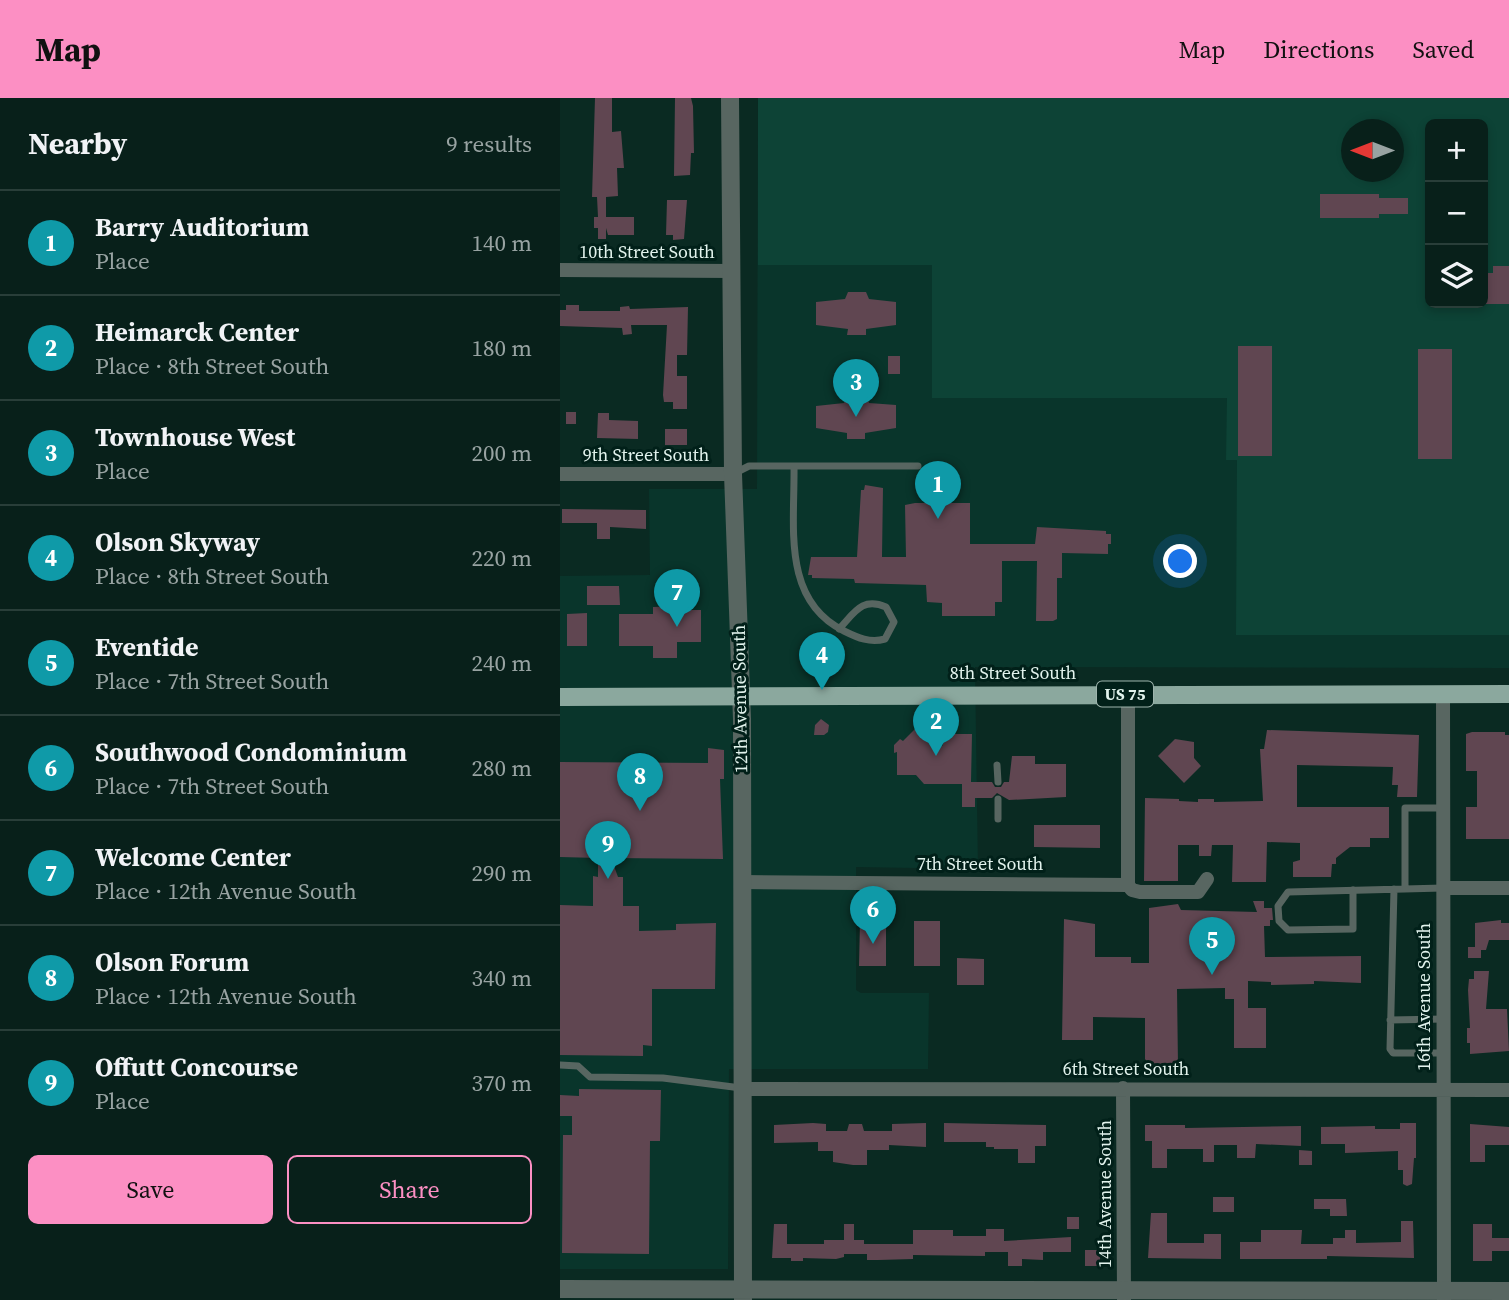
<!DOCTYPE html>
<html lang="en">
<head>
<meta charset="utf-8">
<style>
	body { margin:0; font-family:"Source Serif 4",serif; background:#112823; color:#f1f3f6 }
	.controls { position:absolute; right:21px; top:21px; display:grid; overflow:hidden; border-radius:10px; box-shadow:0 4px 10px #0003 }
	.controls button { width:63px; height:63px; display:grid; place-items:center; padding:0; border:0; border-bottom:2px solid #293e39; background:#08201a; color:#f1f3f6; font:35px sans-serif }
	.compass { position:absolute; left:781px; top:21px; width:63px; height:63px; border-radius:50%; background:#08201a; box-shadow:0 4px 10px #0003; rotate:270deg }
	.you { position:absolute; left:621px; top:464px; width:24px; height:24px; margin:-18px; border:5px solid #fff; border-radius:50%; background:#1a73e8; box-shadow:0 0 0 10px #1a73e833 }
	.badge { display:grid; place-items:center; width:46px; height:46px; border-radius:50%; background:#fc8fc3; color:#fff; font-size:23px; font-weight:700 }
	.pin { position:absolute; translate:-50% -58px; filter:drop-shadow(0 2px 4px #0008) }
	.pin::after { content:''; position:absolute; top:37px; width:24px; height:21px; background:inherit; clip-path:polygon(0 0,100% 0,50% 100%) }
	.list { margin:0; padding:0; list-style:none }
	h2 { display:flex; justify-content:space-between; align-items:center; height:91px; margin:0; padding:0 28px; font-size:30px }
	h2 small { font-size:23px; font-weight:400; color:#98a3a2 }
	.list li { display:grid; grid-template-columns:46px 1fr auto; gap:21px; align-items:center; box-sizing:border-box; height:105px; padding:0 28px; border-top:2px solid #293e39 }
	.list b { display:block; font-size:26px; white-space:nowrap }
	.list p { margin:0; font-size:23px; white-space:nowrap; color:#98a3a2 }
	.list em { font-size:23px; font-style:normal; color:#98a3a2 }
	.actions { display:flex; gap:14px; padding:21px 28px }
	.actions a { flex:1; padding:16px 0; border:2px solid #fc8fc3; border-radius:10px; text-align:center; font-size:24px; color:#fc8fc3 }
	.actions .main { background:#fc8fc3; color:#111 }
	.icon { flex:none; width:38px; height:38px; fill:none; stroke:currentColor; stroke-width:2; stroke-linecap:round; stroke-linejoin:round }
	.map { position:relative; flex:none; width:949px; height:1202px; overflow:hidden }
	header { display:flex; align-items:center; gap:42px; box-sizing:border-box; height:98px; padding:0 35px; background:#fc8fc3; color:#111 }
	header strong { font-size:33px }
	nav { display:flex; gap:38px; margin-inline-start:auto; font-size:24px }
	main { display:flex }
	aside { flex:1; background:#08201a }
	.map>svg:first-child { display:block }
	.built { fill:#09352b; fill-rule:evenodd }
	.green { fill:#0d4336; fill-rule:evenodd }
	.building { fill:#604651 }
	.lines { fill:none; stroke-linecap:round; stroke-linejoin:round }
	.service { stroke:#586661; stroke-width:7 }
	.minor { stroke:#586661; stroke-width:14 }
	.tertiary { stroke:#586661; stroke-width:18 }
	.primary { stroke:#8ba89e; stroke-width:18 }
	.labels { text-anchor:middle; stroke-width:6; stroke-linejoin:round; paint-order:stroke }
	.shield { fill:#012019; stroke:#9eb4ad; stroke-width:2 }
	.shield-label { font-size:16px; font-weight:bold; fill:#e2f3ed }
	.street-label { font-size:18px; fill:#e2f3ed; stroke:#012019 }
</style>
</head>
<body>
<header>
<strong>Map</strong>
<nav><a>Map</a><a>Directions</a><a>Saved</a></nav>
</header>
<main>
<aside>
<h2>Nearby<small>9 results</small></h2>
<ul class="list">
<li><span class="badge" style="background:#0f9aa8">1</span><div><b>Barry Auditorium</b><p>Place</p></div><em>140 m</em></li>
<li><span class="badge" style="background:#0f9aa8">2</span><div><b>Heimarck Center</b><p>Place · 8th Street South</p></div><em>180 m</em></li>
<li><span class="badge" style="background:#0f9aa8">3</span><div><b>Townhouse West</b><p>Place</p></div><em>200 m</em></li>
<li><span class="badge" style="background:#0f9aa8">4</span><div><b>Olson Skyway</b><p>Place · 8th Street South</p></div><em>220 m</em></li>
<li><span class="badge" style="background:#0f9aa8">5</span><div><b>Eventide</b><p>Place · 7th Street South</p></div><em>240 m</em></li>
<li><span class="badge" style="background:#0f9aa8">6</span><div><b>Southwood Condominium</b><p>Place · 7th Street South</p></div><em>280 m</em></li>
<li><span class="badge" style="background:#0f9aa8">7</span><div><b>Welcome Center</b><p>Place · 12th Avenue South</p></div><em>290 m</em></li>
<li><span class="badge" style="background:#0f9aa8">8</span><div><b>Olson Forum</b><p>Place · 12th Avenue South</p></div><em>340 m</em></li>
<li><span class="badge" style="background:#0f9aa8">9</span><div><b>Offutt Concourse</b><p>Place</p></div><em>370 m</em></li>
</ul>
<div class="actions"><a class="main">Save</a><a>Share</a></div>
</aside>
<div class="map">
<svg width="949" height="1202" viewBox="0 0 949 1202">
	<rect width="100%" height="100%" fill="#0a2a22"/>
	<!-- built -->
	<path class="built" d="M198 0H949V570L415 569 418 771 296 769V892L301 895H369L368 971H169L168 1171H0V478L90 477 89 391H197ZM870 26H923V205H870ZM792 32H834V74H792Z"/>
	<!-- green -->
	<path class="green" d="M198 0H949V537H676L677 362H666L667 300H372V167H198ZM870 26H923V205H870ZM792 32H834V74H792Z"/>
	<!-- building -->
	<path class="building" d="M35 0H52V34L61 33 64 70H57L58 98 46 99V119H74V137H48L46 130V141H38V130H34V119H38L37 99H32Z
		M115 0H131L133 8 134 55H131L130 77 114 78Z
		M760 96H819V100H848V116H819V120H760Z
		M107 102H127L124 141 113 142V137H106Z
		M933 168H949V206H923V175H933Z
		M288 194H306L309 201 336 204V227L306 231V237H287L288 231 256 227V204L285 201Z
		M6 207H19V213H60V209L69 208 70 211 128 209 127 257H117V278H127V311H113V304H104L103 297 107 227H71L72 236 63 237 62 230 0 228V212H6Z
		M678 248H712V358H678Z
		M858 251H892V361H858Z
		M328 258H340V276H328Z
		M287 297H306L309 305 336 307V330L305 335V341H287V335L256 330V308L284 305Z
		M6 314H16V326H6Z
		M38 315H49V322L78 323V341L37 340Z
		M105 331H127V347H105Z
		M305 387 323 390 322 459H346L345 407 355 405H410V446H475L477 429 546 433V436H551V446H548V456L502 455V480H497V521L493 523H476L477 463H442V504H435V518H382V505L367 504 366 487 295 485 294 481 252 480V477H248L251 459H297L301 392H304Z
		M2 411 86 412V431L50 429V441H37V425H2Z
		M27 488H59L60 507H27Z
		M117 508V512H141V544H117V560H93V548H59V516H93V509Z
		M27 515V548H7V516Z
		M261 621 269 627 268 634 264 637H254L255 627Z
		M360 626 383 648V636H412L411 684H432L435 689H441L444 684H449L452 658H475V666H506V699L449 702 437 695 432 700H415V709H402V686H364L356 677H337V654L334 655V647L340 641 343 643Z
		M707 632 859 637 857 699H837L838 687H832L833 669 737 667V709H829V740H810V749H790L776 760V766H772L771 779H733V764L740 762V745L707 744 706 784H672L673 747H652L651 758H639V747H618V783H584L585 700 619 701V703L638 704V701H654V704L703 703 700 651H704Z
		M912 634H945V637H949V741H906V709H917V673H906V636Z
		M615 641 634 644V660L641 668 624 685 598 658Z
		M148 650 164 652V681H160L163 761 51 760 58 779H63V808H79V833L116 832V826L156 825 155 891H92V948L83 947V958L0 957V807L33 808V778L38 779V760L0 759V664L148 665Z
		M474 727H540V750L474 749Z
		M693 803H704V810H712L713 822H710V828H704L705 859 801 858V885L754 883V886L711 887V884L688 883V910H706V950H674V901H665V890L617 891 618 967 588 965 585 961V920L533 919V942H502L504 821 535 826V859H571V865H589V810L618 806 621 812 697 814Z
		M941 822V825H949V842H929L926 852H921V860H908V849H915V825Z
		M300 823H326V868H299Z
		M354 823H380V868H354Z
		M397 860 424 861V887H397Z
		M914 873H929L926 911H947L949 953 910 956V945H907V930H910L908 892 909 881H914Z
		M19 991 101 992 100 1043H90L89 1156 2 1155 3 1037H12V1018H0V997L19 998Z
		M253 1025 266 1026V1033H287L289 1026H302L304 1033H332V1026L366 1025V1049L329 1047V1052H307V1067H293L273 1064V1053H258V1044L214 1045V1027Z
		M384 1025 486 1027V1048H475V1065H458V1051H434V1049H426V1044H384Z
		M840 1025H856V1060H854L852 1086 847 1088 843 1086V1072H838V1053L785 1055V1046H761V1029L815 1028V1031H840Z
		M910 1026 949 1029V1047H925V1064H910Z
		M585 1027H625V1030L741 1028V1048L696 1046 695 1060H677V1047H654V1064H643V1051H607V1070H592V1043H585Z
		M739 1052 752 1053V1067H739Z
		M653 1099H674V1114H653Z
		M754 1101H786L787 1118H770V1111H754Z
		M591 1115H607V1145H644V1136H661V1161L588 1160Z
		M507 1119H519V1131H507Z
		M841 1123H853L854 1160 767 1158V1161H680V1144H701V1132H742L741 1146H773V1140H785V1132H796V1145L841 1144Z
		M214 1126H227V1146H264V1142H284V1126H294V1142H304V1146H353V1132H393V1138H426V1131H444V1143L511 1139V1154H483V1162L462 1161V1168H448V1154H425V1158L353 1157V1161L318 1162H307V1156H284V1159L276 1161 243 1160V1163H231V1160H212Z
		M913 1126H932V1140H949V1153H932V1163H913Z
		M525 1152H540V1168H525Z"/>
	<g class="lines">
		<!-- service -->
		<path class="service" d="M234 368C235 427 221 502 284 533 298 540 310 545 325 541L334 524 326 509C302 499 295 514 279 531
			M173 376 189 368H358
			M437 667 438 684
			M438 701V721
			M834 791 830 951 833 955H883
			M845 791V710H883
			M793 792V831L728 832 719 823 718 808 728 794 883 790
			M830 922 884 921
			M0 967 18 968 30 979 103 980 181 990"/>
		<!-- minor -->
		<path class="minor" d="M0 172 173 173
			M0 376H173
			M883 595 884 1202
			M568 596V787
			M182 784 568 787 572 792 580 794H638L647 781
			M883 790H949
			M563 990 564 1202
			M182 991 949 992"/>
		<!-- tertiary -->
		<path class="tertiary" d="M170 0 173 376 182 621 183 1202
			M0 1191 949 1193"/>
		<!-- primary -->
		<path class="primary" d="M0 599 949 596"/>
	</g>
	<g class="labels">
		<!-- shield labels -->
		<rect class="shield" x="537" y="583.5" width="56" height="25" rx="5"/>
		<g class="shield-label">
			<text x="565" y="602">US 75</text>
		</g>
		<!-- street labels -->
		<g class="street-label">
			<text x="87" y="160">10th Street South</text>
			<text x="86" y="363">9th Street South</text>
			<text x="453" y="581">8th Street South</text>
			<text transform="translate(180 601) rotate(-91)" y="6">12th Avenue South</text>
			<text x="420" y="772">7th Street South</text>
			<text transform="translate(864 899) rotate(-90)" y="6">16th Avenue South</text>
			<text x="566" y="977">6th Street South</text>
			<text transform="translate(545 1096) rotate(-90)" y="6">14th Avenue South</text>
		</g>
	</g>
</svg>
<div class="controls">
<button>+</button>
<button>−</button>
<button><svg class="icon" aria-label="layers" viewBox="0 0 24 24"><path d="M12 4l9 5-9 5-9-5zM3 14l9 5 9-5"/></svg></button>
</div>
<svg class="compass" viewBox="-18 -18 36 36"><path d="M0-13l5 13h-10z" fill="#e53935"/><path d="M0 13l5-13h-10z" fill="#98a3a2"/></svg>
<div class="you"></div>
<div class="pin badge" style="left:378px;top:421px;background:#0f9aa8">1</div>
<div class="pin badge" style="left:376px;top:658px;background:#0f9aa8">2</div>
<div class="pin badge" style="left:296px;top:319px;background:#0f9aa8">3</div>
<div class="pin badge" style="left:262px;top:592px;background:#0f9aa8">4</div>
<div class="pin badge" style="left:652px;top:877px;background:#0f9aa8">5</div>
<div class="pin badge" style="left:313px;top:846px;background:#0f9aa8">6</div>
<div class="pin badge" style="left:117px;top:529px;background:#0f9aa8">7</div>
<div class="pin badge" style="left:80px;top:713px;background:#0f9aa8">8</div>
<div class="pin badge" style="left:48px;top:781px;background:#0f9aa8">9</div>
</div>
</main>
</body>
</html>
